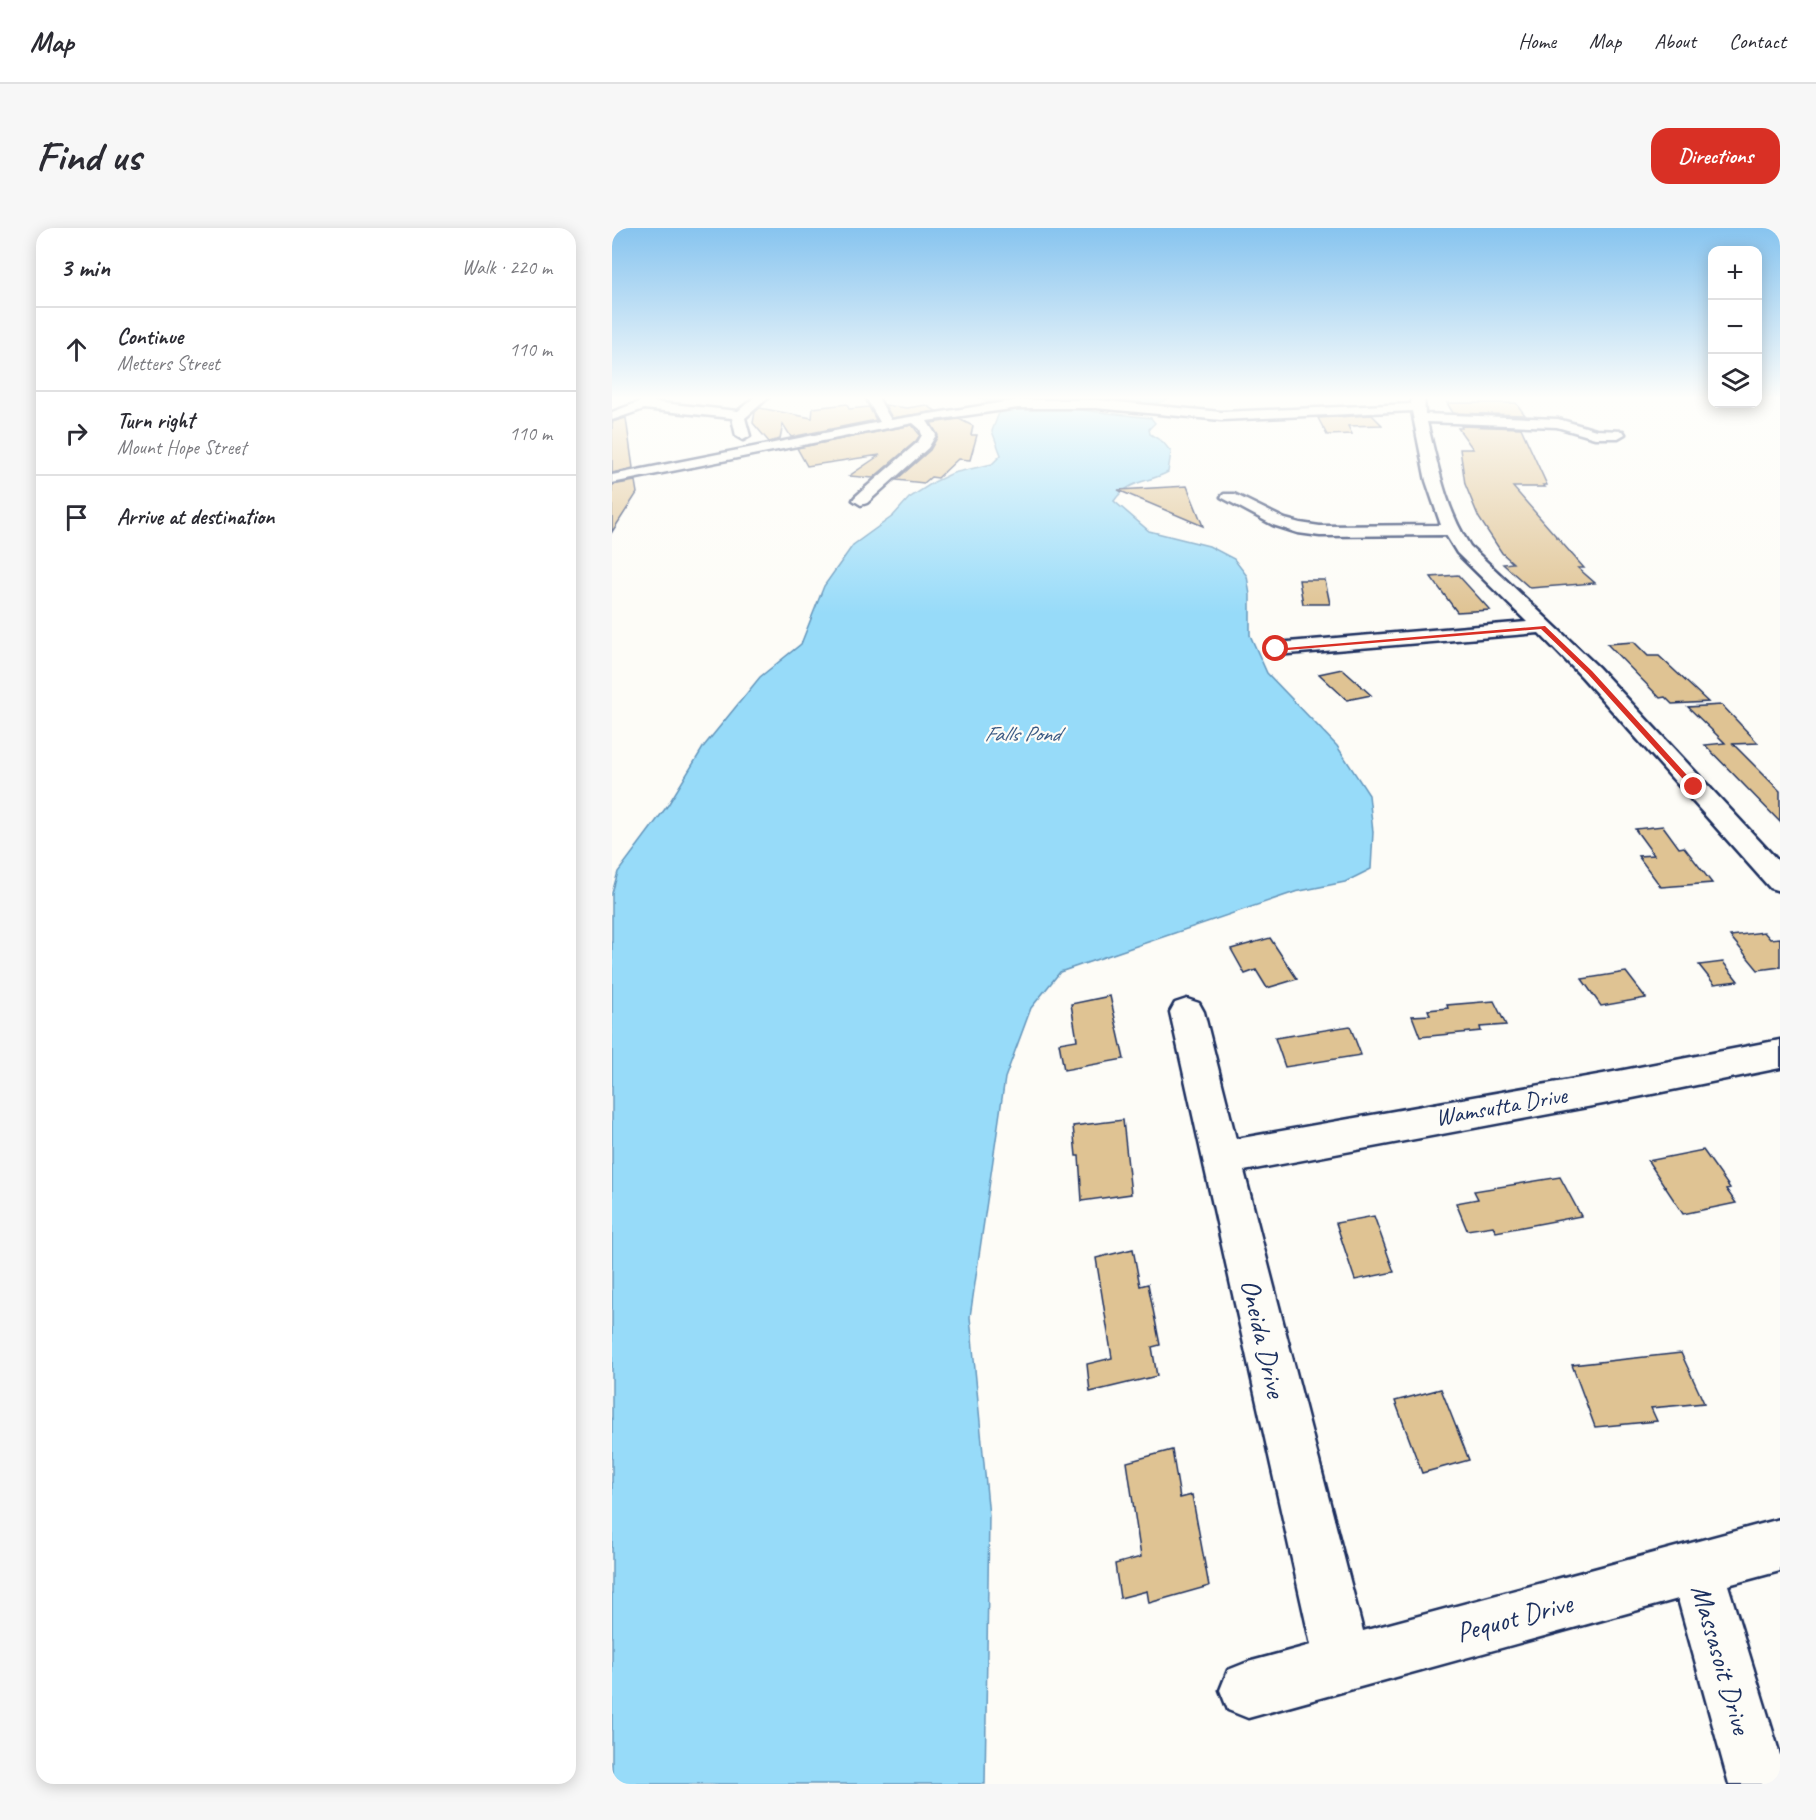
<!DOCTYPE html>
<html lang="en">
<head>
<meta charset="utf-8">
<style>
	body { margin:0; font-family:Caveat,sans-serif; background:#f7f7f7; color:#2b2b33 }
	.controls { position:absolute; right:18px; top:18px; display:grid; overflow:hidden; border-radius:12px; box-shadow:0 3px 15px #0003 }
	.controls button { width:54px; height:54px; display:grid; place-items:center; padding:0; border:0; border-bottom:2px solid #e1e1e2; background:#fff; color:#2b2b33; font:30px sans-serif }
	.stop { position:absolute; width:18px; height:18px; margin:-14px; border:4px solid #d93025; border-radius:50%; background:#fff }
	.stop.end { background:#d93025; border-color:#fff; box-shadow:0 2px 6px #0008 }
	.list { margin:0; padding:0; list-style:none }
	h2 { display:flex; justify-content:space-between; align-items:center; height:78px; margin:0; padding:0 24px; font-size:26px }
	h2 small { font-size:20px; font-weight:400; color:#7c7c81 }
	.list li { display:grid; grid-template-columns:39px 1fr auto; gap:18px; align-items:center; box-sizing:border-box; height:84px; padding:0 24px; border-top:2px solid #e1e1e2 }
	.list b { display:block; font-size:22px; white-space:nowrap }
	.list p { margin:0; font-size:20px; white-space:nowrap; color:#7c7c81 }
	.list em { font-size:20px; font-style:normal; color:#7c7c81 }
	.icon { flex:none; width:33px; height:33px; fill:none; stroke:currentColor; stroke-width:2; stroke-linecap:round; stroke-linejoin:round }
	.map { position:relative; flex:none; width:1168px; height:1556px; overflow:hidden; border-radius:18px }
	header { display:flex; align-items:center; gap:36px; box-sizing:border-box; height:84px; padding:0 30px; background:#fff; border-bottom:2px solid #e1e1e2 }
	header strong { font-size:28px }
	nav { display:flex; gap:33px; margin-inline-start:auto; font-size:21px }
	.intro { display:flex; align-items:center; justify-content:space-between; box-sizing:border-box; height:144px; padding:0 36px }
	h1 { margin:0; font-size:42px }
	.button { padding:15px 27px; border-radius:18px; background:#d93025; color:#fff; font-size:21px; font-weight:700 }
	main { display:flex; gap:36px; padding:0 36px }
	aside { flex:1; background:#fff; border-radius:18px; box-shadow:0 3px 15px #0003 }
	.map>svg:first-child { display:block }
	.water { fill:#97dbf9; stroke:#6596bb; stroke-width:1.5 }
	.building { fill:#dfc393; stroke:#1b2f5e; stroke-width:1.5 }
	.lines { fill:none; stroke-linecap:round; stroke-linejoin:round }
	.minor-casing { stroke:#1b2f5e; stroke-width:5 }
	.minor { fill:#fdfcf7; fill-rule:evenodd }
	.route { fill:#d93025 }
	.labels { text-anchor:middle; stroke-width:4.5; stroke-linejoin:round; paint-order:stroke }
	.far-water-label { font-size:22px; font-style:italic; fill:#3a5a85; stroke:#fdfcf7 }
	.street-label { font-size:24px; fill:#1b2f5e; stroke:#fdfcf7 }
	.near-street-label { font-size:28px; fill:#1b2f5e; stroke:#fdfcf7 }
</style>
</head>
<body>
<header>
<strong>Map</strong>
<nav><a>Home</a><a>Map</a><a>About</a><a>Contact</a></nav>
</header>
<div class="intro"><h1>Find us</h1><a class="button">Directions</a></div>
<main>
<aside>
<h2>3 min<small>Walk · 220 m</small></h2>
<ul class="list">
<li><svg class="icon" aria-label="ahead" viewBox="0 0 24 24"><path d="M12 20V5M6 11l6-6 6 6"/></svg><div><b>Continue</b><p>Metters Street</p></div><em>110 m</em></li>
<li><svg class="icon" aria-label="right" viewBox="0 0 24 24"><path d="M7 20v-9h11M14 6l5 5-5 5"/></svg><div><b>Turn right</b><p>Mount Hope Street</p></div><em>110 m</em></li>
<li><svg class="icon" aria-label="arrive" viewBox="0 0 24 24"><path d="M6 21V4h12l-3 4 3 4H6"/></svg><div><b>Arrive at destination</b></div></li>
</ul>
</aside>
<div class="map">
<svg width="1168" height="1556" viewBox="0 0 1168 1556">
	<rect width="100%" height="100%" fill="#fdfcf7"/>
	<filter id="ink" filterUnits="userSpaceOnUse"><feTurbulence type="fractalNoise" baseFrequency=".0167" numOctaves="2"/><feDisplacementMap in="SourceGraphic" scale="12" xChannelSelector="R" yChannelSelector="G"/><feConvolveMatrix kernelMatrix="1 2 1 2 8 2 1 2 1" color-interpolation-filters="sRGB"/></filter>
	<g filter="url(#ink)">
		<!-- water -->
		<path class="water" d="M365 168H559C552 176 539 176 528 175 476 171 427 169 375 173Z
			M452 180 539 190 543 195 537 201 538 206 551 214 559 224 556 244C536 255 516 252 502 273L537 303 597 318 622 331 635 348 638 367V407L655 445 725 518 757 567 761 604 759 641 733 654 683 664 448 744 419 780 393 850 358 1089 377 1288 373 1556H0V665L6 644 56 577 92 518 148 449 189 416 212 358 241 317 281 288 297 270 322 254 341 245 380 236 389 227 380 203 387 185 402 181Z"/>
		<!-- building -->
		<path class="building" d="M835 175H904L913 187 841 185Z
			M235 176 237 181 257 179 264 192 179 209 171 196 168 211 157 214 141 195 143 184 148 180 200 190 201 180Z
			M273 177 295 180 314 177 324 183 280 190Z
			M760 187 770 197 736 198 740 206 715 207 706 190Z
			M14 190 21 240 0 245V194Z
			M347 191 361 198 359 207H365L358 232 346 231 326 250 319 249 312 255 284 252 318 222 326 208 319 195Z
			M300 197 308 207 304 213 261 250 237 248 268 227 195 238 185 220Z
			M849 198 909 200 935 257H931L933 259H901L972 340H966L983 355 918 360 891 336 901 335 890 325 867 290 853 256 848 221H861L846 200H850Z
			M23 253 25 265 0 304V257Z
			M575 258 591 298 506 262Z
			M846 347 878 382 845 384 819 349Z
			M687 352H713L718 376H691Z
			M1022 414 1036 428H1047L1096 474 1060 476 1053 469 1048 470 995 416Z
			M730 441 759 467 735 472 707 446Z
			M1110 477 1146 515 1121 516 1168 563V594L1093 517 1113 515 1076 479Z
			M1051 598 1067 620 1072 619 1100 655 1049 659 1026 628 1042 627 1023 601Z
			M1152 704 1158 711 1168 710V739L1146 742 1118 708Z
			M658 710 685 751 655 760 644 742 633 746 619 721Z
			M1111 734 1126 753 1102 756 1087 737Z
			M1014 744 1034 770 989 778 970 751Z
			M498 768 512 831 452 842 447 815 465 812 459 776Z
			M882 773 894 797 868 799 869 803 808 809 800 788 818 787 816 782 836 780 835 777Z
			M738 798 749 827 673 839 663 810Z
			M511 892 519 966 470 973 467 928H464L461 898Z
			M1091 922 1118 960 1114 961 1124 975 1071 986 1036 933Z
			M948 949 969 988 884 1004 881 998 855 1002 844 975 866 971 862 963Z
			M762 988 782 1044 743 1052 724 995Z
			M521 1021 528 1058 536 1056 548 1117 540 1119 545 1148 478 1164 475 1136 500 1130 484 1030Z
			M1069 1125 1092 1175 1039 1180 1045 1193 983 1199 960 1137Z
			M829 1161 857 1232 810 1245 783 1173Z
			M560 1222 568 1270 580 1267 597 1358 537 1375 535 1363 508 1370 503 1336 529 1329 515 1234Z"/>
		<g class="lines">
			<defs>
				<path id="minor" d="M36 168 40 169 41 174 126 183 144 168H158L133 190 138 208 131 212 124 208 120 190 32 181 0 192V184L27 174Z
					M253 168H265L279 192 406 172H484L609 184 799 176 800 168H812L813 186 946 191 984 202 1011 203 1013 206 1006 210H983L945 199 815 194C826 237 833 280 858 318L986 439 1168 635V663L1158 660 970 449 927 405 664 427 657 425 654 421 657 417 664 415 915 394 845 325 834 307 708 308 686 305 661 297 609 269 612 266H622L673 291 688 295 708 298 829 297 814 253 800 183 609 192 484 180H406L315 193 324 207 316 220 255 275 249 277 241 272 243 269 306 214 310 207 308 201 301 195 0 255V247L268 194Z
					M575 771 587 775 592 784 624 911 991 846 1168 812V840L991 876 632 943 751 1403 1168 1291V1343L1116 1357 1168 1527V1556H1117L1066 1371 636 1490 616 1482 608 1462 616 1442 636 1434 699 1417 558 784 563 775Z"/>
			</defs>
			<!-- minor casing -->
			<use href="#minor" class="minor-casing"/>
			<!-- minor -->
			<use href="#minor" class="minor"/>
		</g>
	</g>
	<!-- sky -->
	<linearGradient id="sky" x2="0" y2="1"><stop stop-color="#87c4ef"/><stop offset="0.44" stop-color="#fefefb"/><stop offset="1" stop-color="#fefefb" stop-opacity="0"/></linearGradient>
	<rect width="1168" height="386" fill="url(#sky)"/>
	<!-- route -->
	<path class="route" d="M933 398 980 443 1084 557V560H1079L976 446 929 401 664 423 661 421Z"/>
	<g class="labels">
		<!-- far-water labels -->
		<g class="far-water-label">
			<text x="410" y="513">Falls Pond</text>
		</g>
		<!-- street labels -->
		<g class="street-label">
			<text transform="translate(889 878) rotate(-10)" y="8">Wamsutta Drive</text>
		</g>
		<!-- near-street labels -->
		<g class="near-street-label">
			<text transform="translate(652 1110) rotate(77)" y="10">Oneida Drive</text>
			<text transform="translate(902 1389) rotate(-15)" y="10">Pequot Drive</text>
			<text transform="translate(1110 1431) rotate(74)" y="10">Massasoit Drive</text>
		</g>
	</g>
</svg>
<div class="controls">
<button>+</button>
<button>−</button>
<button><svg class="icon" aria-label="layers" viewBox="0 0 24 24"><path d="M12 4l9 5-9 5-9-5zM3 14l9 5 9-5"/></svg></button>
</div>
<div class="stop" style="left:664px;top:421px"></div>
<div class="stop end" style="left:1082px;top:559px"></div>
</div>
</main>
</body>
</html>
